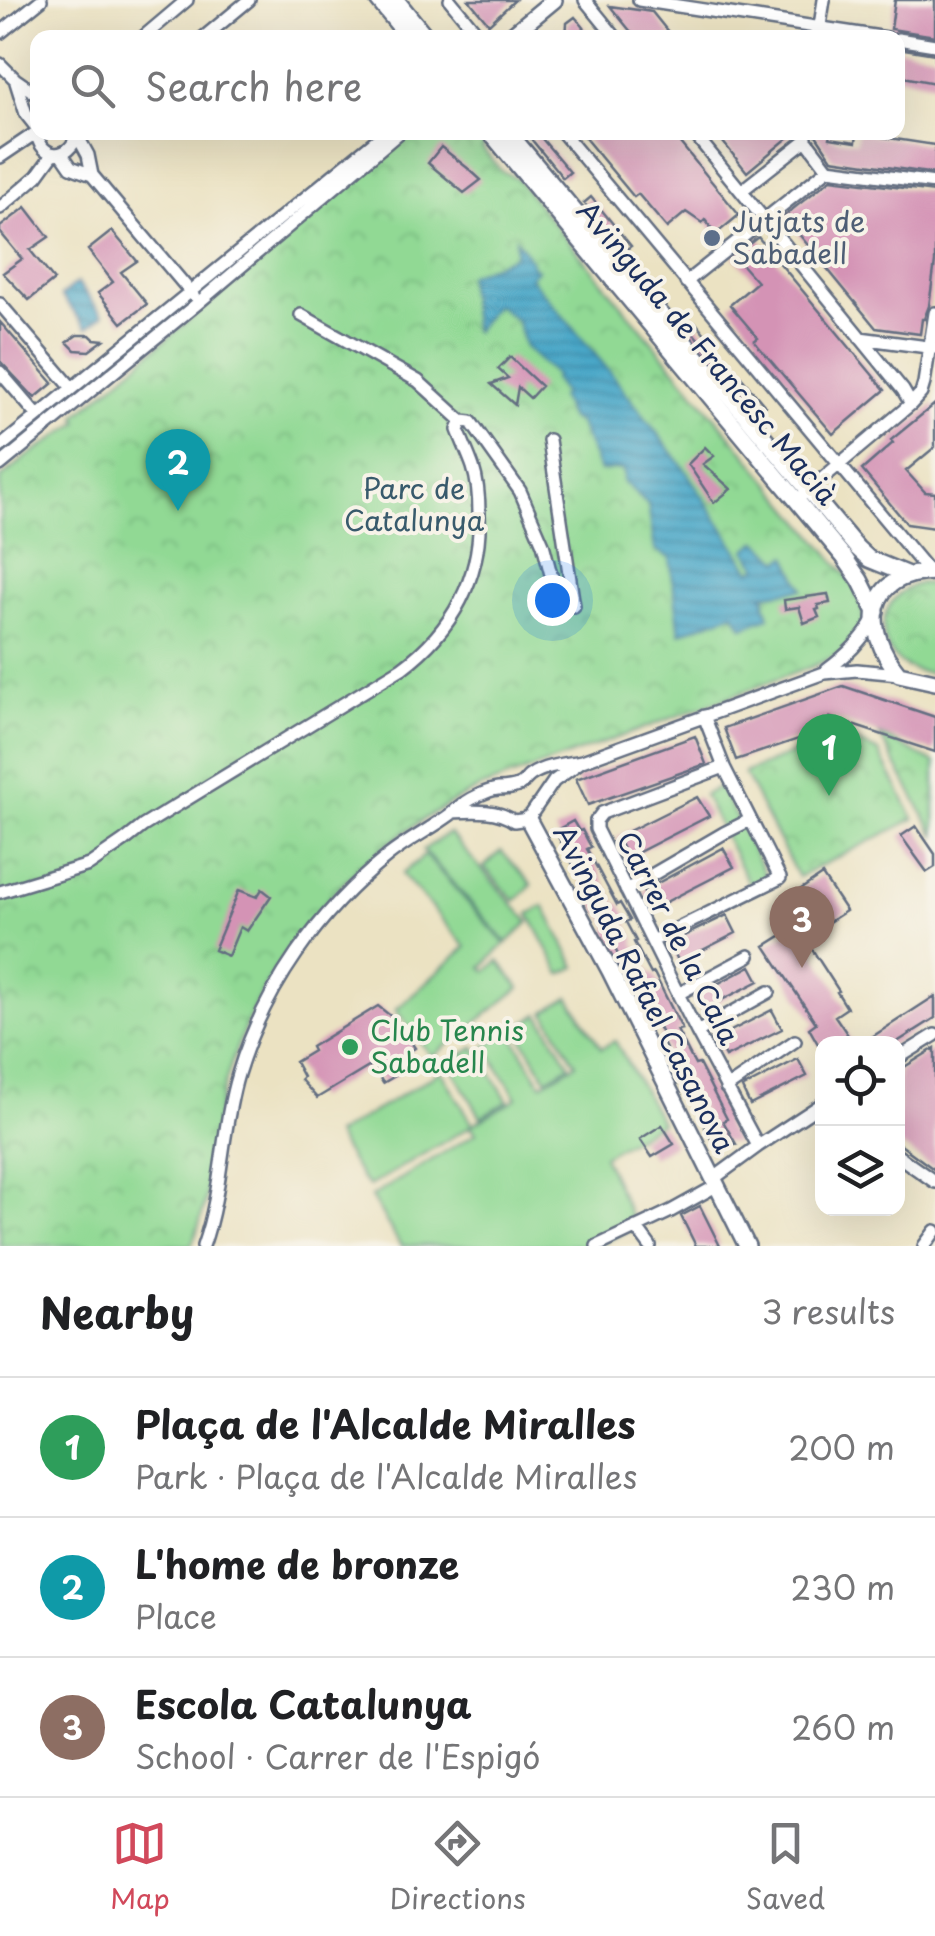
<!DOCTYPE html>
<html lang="en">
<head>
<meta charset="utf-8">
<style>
	body { margin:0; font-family:"Playpen Sans",sans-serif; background:#f6f6f6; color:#202124 }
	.controls { position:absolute; right:30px; bottom:30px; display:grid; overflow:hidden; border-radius:20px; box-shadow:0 10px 40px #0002 }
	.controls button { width:90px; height:90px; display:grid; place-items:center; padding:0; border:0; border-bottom:2px solid #e0e0e0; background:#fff; color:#202124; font:50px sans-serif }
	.you { position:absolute; left:552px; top:600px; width:35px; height:35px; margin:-25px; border:8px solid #fff; border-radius:50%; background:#1a73e8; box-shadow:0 0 0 15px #1a73e833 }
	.badge { display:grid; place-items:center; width:65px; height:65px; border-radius:50%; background:#d1495b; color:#fff; font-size:32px; font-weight:700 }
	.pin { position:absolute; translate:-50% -82px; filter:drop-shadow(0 2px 5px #0008) }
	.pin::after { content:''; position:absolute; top:52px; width:35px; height:30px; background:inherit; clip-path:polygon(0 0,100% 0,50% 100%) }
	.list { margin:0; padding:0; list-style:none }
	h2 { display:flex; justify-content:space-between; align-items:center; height:130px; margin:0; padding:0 40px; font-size:42px }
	h2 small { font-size:32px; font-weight:400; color:#757577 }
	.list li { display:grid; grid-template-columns:65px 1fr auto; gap:30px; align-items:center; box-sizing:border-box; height:140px; padding:0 40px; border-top:2px solid #e0e0e0 }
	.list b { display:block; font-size:38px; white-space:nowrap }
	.list p { margin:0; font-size:32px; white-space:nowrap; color:#757577 }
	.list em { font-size:32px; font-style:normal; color:#757577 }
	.icon { flex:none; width:55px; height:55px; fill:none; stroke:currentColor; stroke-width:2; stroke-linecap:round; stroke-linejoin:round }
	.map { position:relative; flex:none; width:935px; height:1246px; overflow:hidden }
	.search { position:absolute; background:#fff; box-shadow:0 10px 40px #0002; left:30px; right:30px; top:30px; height:110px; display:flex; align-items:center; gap:25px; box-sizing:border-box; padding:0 35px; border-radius:20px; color:#757577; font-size:38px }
	.sheet { height:550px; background:#fff }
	nav { display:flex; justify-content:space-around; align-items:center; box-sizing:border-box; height:140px; border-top:2px solid #e0e0e0; background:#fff; font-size:28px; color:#757577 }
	nav a { display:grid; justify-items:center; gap:5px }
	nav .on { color:#d1495b }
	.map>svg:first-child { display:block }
	.green { fill:#91d994; stroke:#568479; stroke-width:2.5 }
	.park { fill:url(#park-crowns); stroke:#568479; stroke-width:2.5 }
	.water { fill:url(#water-rules); stroke:#326b93; stroke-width:2.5 }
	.building { fill:#d493b5 }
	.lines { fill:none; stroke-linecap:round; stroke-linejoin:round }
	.street-casing { stroke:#646e81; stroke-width:16 }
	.secondary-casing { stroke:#646e81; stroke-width:20 }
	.street { stroke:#fff; stroke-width:11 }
	.secondary { stroke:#fff; stroke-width:15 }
	.service-dot { fill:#5c6f8a; stroke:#f7f3e8; stroke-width:4 }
	.leisure-dot { fill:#2e9e5b; stroke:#f7f3e8; stroke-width:4 }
	.labels { text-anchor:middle; stroke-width:8; stroke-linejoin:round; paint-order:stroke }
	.service-label { font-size:28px; fill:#4e5e75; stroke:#f7f3e8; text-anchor:start }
	.street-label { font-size:28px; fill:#1b2f5e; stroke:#f7f3e8 }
	.park-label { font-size:28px; fill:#385a6c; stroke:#f7f3e8 }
	.leisure-label { font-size:28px; fill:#27864d; stroke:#f7f3e8; text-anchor:start }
</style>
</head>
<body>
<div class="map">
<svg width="935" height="1246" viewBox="0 0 935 1246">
	<defs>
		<pattern id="park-crowns" width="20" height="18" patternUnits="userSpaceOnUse" patternTransform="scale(2.5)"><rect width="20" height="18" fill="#91d994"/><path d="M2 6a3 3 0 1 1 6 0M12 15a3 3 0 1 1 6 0" fill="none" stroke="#7cbb82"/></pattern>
		<pattern id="water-rules" width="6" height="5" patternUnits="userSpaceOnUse" patternTransform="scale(2.5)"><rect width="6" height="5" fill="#49a7c8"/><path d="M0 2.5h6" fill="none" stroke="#3c88a6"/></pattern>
	</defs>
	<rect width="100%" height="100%" fill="#f7f3e8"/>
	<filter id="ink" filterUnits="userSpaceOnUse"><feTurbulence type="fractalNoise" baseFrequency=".01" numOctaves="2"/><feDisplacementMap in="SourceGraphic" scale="20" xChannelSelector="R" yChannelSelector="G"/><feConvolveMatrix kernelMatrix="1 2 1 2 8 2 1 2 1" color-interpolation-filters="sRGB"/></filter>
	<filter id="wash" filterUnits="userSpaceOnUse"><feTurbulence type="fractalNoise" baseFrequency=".0048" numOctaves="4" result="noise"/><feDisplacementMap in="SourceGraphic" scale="40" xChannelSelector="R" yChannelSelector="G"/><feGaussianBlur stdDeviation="2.25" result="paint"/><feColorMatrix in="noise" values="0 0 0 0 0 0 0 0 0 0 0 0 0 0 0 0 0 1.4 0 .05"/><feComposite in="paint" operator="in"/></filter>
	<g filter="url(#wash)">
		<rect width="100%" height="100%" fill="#ebe2c2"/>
		<!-- green -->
		<path class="green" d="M720 786 768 880 751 888 704 795Z
			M449 833 529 922 507 943 423 850Z
			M501 851 532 885 515 901 484 867Z
			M425 855 505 944 482 967 486 971 499 961 520 988 432 1057 396 1010 466 947 402 874Z
			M544 906 576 967 561 974 529 914Z
			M569 997 601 1048 615 1041 661 1122 603 1156 636 1227 597 1246H401L371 1197 476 1133 471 1126 369 1186 361 1178 335 1135 441 1071 473 1124 517 1098 485 1046 510 1031 541 1084 576 1064 545 1012Z
			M539 1014 570 1065 547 1079 516 1028Z
			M475 1047 508 1101 481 1117 449 1063Z"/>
		<!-- park -->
		<path class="park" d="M409 133H479L487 143 482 148 501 171 515 177 855 585C877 635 854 649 811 667L480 788C346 852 251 966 218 1111 211 1141 211 1172 205 1202 202 1217 197 1232 191 1246H0V479L24 459 79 422 76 416Z
			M920 583 935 584V673C876 675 863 601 920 583Z
			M879 734 935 763V835Z
			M845 737 879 752 914 819 798 877 744 773 826 740 835 746 840 744Z"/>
		<!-- water -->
		<path class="water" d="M516 239 532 262 531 264 537 270 530 277 610 372 684 468 751 571 758 567 746 550 758 541 780 561 787 556 803 589 762 595 766 598 765 603 769 617 743 627 734 613 680 633 670 558 655 550 648 504 623 481 624 473 621 469 600 471 578 422 570 419 560 397 563 393 553 379 556 376 525 347 517 321 496 304 474 332 467 276 515 256Z
			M77 283 103 315 87 328 61 296Z"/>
		<g id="blocks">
			<!-- building -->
			<path class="building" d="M469 0H515L489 24Z
				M895 0H935V36L891 29Z
				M610 6 652 12 673 38H636Z
				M575 17 582 25 592 38H566L567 23Z
				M898 48 935 54V83L898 76Z
				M580 132H671L739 215 716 234 705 220 702 223 686 212 667 228 638 194 634 197Z
				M715 132H795L747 172Z
				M814 132H831L830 138 856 142 857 132H870L869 135 935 145V174L832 159Z
				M538 134 570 172 563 178 532 140Z
				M441 147 470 170 481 180 464 193 428 163Z
				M831 179 935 192V262L929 306 924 319H922L920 334 876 328 784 216Z
				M591 197 631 246 624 251 584 203Z
				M26 207 49 237 30 250 54 280 29 300 3 273 22 259 0 232V227Z
				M112 231 137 261 121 272 147 304 122 323 98 293 113 282 88 250Z
				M758 237 885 390 833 434 754 341 758 338 730 305 757 282 734 256Z
				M0 322 53 383 35 398 0 361Z
				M696 323 765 406 759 412 689 328Z
				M77 335H90L94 339 104 340 89 351 75 350 67 342Z
				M510 357 541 386 530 398 518 387 515 405 491 384 508 378 498 369Z
				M935 404V447L906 471 925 492 935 493V528L907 524 862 470 893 443 891 440Z
				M705 447 714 456 703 464 731 489 714 503 688 464Z
				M828 594 830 603 818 605 819 609 816 610 819 617 804 623 799 607 785 609 784 600Z
				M843 686 935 717V752L831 718 834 727 736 760 724 728Z
				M695 736 706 764 588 805 576 779Z
				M697 797 709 816 627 858 617 837Z
				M573 821 579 831 582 830 591 847 587 849 617 905 620 903 630 920 626 922 636 941 634 942 651 974 654 973 682 1029 677 1030 695 1065 699 1064 727 1119 723 1121 736 1144 711 1139 705 1127 709 1124 681 1071 678 1073 660 1037 663 1036 637 982 633 984 623 965 606 930 610 928 602 912 599 913 555 831Z
				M916 826 935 854V867L927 872 901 836Z
				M723 848 734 867 652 909 643 891Z
				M822 875 846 911 821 927 812 913 808 916 802 907 807 905 798 891Z
				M262 889 271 896 247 931 240 927 228 956 214 950 239 890 257 897Z
				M727 915 736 933 679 962 669 943Z
				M797 926 839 991 837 992 847 1008 835 1016 854 1044H818L809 1028 816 1023 765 946Z
				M751 966 759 981 702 1010 695 996Z
				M935 996V1018L894 1044H861Z
				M378 1006 397 1021 415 1048 394 1062 400 1073 383 1083 372 1065 317 1098 301 1080 303 1077 295 1062 313 1051 311 1047Z
				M772 1010 782 1029 725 1057 715 1039Z
				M935 1048V1170L898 1143V1071Z
				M798 1059 807 1076 750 1105 742 1088Z
				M662 1125 674 1144 652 1157 640 1139Z
				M700 1206 720 1246H696L681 1216Z"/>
		</g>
	</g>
	<g filter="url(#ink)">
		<use href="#blocks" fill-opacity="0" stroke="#646e81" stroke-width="2.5"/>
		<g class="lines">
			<defs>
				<path id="street" d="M450 0 481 38
					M585 0 616 38
					M639 0 887 38
					M0 33 41 0
					M142 38 187 0
					M203 38 249 0
					M818 38 824 0
					M898 39 935 45
					M0 64 15 79 38 95
					M15 79 26 114 37 128C36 160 72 163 77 132
					M562 132 929 572
					M693 132 903 390 911 404
					M77 135 88 155 92 175
					M806 140 828 169 935 183
					M62 154 71 167 92 175 193 295
					M0 157 37 132
					M741 191 806 140V137
					M0 208 37 176 53 154
					M686 282 828 169
					M0 304 72 388
					M301 315 418 381 462 421 471 422 520 491 543 544 560 609
					M860 338 935 348
					M0 372 38 416
					M549 440 574 606
					M0 447 386 132
					M0 465 198 303 400 132
					M804 494 911 404 921 393 924 383 935 313
					M827 670C847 655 863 640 875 618
					M724 767 602 813 596 821V829L697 1032 758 1146
					M453 812C474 811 496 809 514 821L528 819 554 781 579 763
					M626 890 724 833 750 820
					M0 892 89 865 124 841 143 826 402 668C452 631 482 577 479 514 479 498 478 482 473 467 469 455 463 443 458 430L462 421
					M652 941 780 878 724 767 704 716
					M678 994 749 956
					M697 1032 769 992
					M898 1058 935 1035
					M726 1088 795 1041
					M898 1156 935 1182
					M713 1179 758 1146 822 1104
					M636 1227 650 1246
					M203 1246C223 1190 221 1130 238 1074 264 988 318 912 388 856 408 840 431 829 451 814 455 811 459 806 463 804 472 798 488 790 498 789 505 789 512 789 520 785 524 783 527 777 531 775 546 765 566 764 582 761L824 673 857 670 899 674
					M597 1246 671 1211 716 1186
					M924 1246 935 1231"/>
				<path id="secondary" d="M378 0 409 38
					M396 0 427 38
					M508 38 554 0
					M490 132 844 557 860 580 876 612
					M508 132 857 548 869 559 908 575
					M935 572C865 573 861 628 899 674L935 682
					M528 819 610 971 747 1246"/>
			</defs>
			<!-- street casing -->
			<use href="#street" class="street-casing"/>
			<!-- secondary casing -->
			<use href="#secondary" class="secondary-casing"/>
			<!-- street -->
			<use href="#street" class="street"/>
			<!-- secondary -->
			<use href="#secondary" class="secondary"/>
		</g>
	</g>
	<!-- markers -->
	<circle class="service-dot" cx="712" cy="238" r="10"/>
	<circle class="leisure-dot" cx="350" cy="1047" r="10"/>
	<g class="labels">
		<!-- service labels -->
		<g class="service-label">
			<text x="732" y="232">Jutjats de<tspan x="732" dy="32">Sabadell</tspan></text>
		</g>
		<!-- street labels -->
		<g class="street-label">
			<text transform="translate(707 353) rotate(50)" y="10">Avinguda de Francesc Macià</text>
			<text transform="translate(678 938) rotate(63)" y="10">Carrer de la Cala</text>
			<text transform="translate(644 989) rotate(63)" y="10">Avinguda Rafael Casanova</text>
		</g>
		<!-- park labels -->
		<g class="park-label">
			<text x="414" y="499">Parc de<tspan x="414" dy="32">Catalunya</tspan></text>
		</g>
		<!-- leisure labels -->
		<g class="leisure-label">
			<text x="370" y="1041">Club Tennis<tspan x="370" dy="32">Sabadell</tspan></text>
		</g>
	</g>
</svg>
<div class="controls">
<button><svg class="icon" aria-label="locate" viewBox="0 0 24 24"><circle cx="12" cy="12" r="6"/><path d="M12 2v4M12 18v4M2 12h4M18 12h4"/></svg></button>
<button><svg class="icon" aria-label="layers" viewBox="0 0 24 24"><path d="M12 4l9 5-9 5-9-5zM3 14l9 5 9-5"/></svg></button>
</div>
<div class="you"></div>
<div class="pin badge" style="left:829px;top:796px;background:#2e9e5b">1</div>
<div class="pin badge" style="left:178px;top:511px;background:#0f9aa8">2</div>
<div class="pin badge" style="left:802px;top:968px;background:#8d6e63">3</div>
<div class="search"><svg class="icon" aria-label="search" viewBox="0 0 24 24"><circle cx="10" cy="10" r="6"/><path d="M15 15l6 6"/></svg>Search here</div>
</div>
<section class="sheet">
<h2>Nearby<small>3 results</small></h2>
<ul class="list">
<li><span class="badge" style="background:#2e9e5b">1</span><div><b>Plaça de l'Alcalde Miralles</b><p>Park · Plaça de l'Alcalde Miralles</p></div><em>200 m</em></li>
<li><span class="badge" style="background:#0f9aa8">2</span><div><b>L'home de bronze</b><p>Place</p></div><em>230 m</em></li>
<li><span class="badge" style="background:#8d6e63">3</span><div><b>Escola Catalunya</b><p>School · Carrer de l'Espigó</p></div><em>260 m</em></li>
</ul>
</section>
<nav>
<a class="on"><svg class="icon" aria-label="map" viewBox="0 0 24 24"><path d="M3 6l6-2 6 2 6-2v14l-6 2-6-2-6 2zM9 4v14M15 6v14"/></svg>Map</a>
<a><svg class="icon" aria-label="directions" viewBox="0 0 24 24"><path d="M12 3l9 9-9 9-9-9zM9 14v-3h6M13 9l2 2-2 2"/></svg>Directions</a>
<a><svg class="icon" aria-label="saved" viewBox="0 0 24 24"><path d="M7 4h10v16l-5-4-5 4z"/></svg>Saved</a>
</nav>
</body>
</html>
